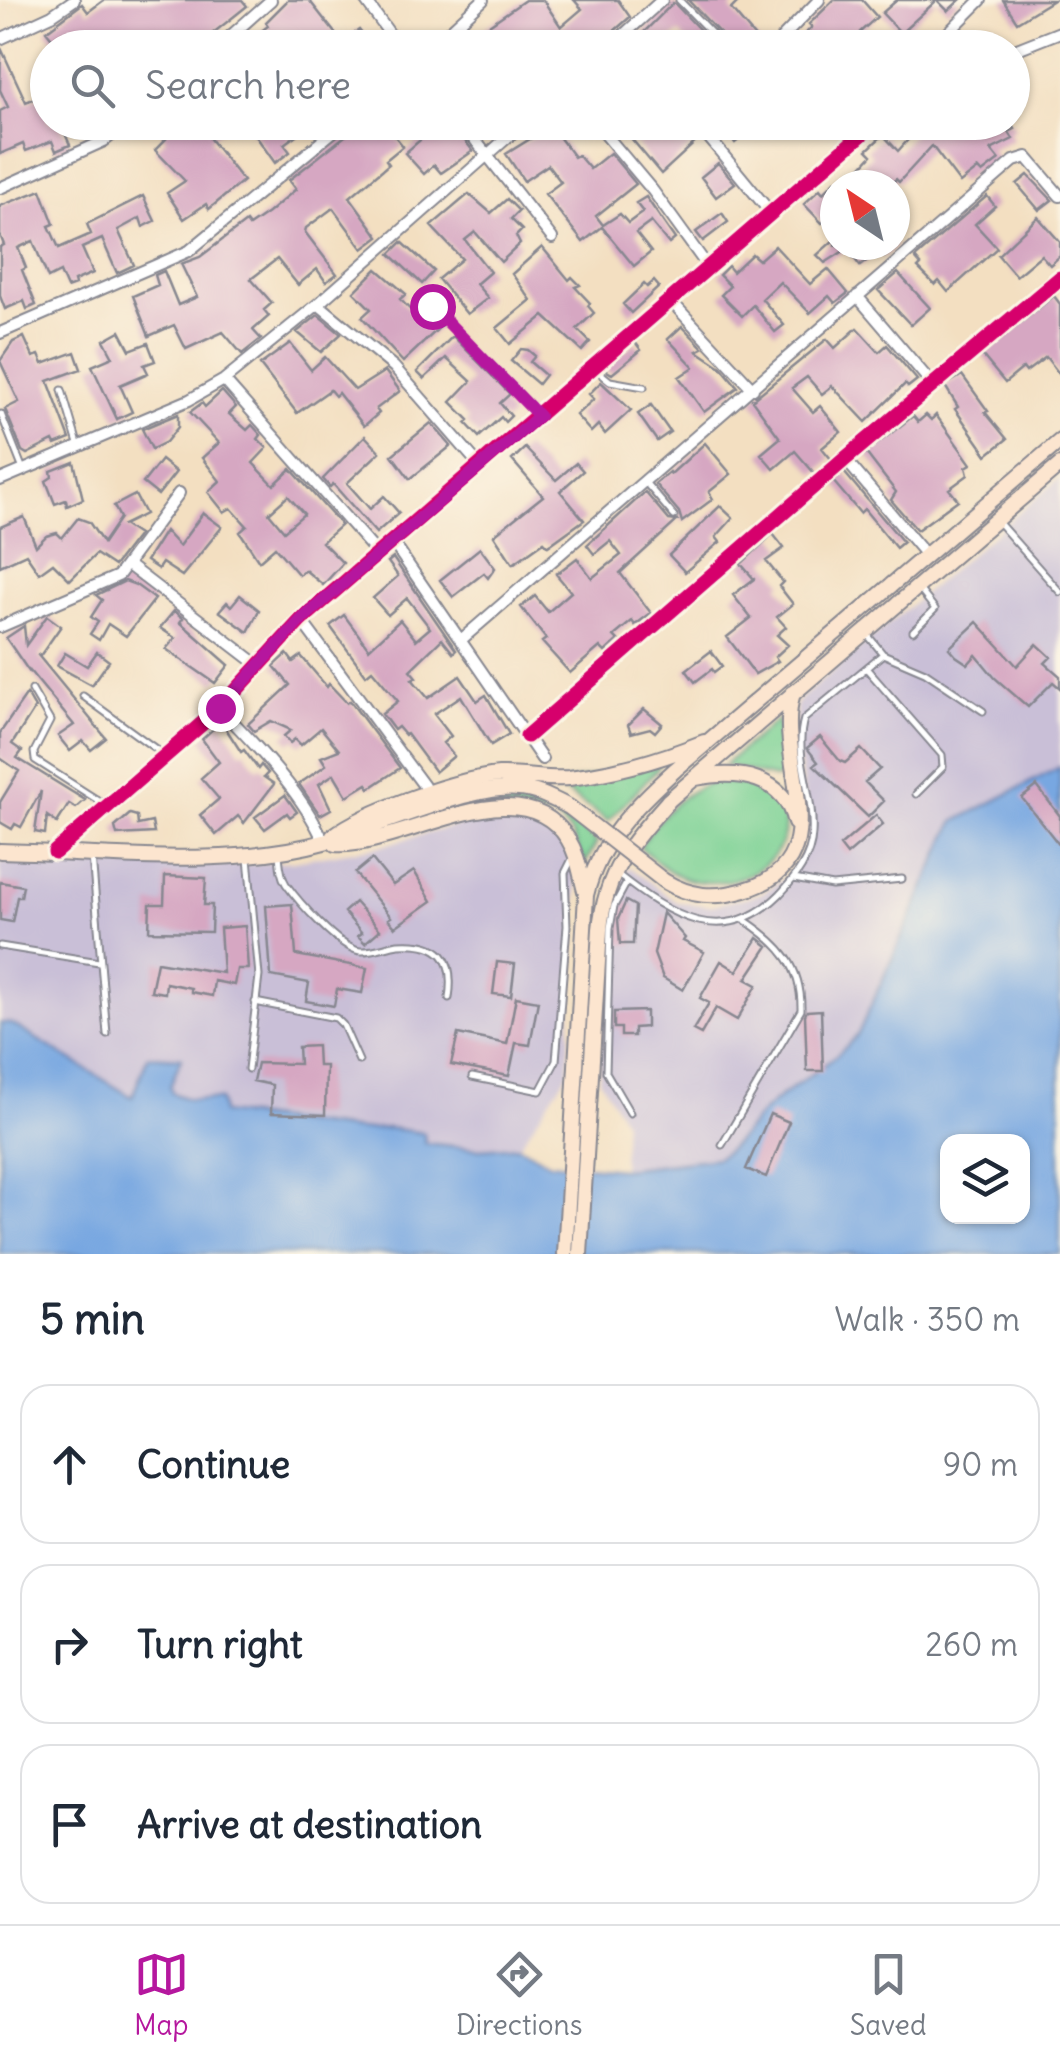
<!DOCTYPE html>
<html lang="en">
<head>
<meta charset="utf-8">
<style>
	body { margin:0; font-family:Delius,sans-serif; background:#f6f6f7; color:#1f2937 }
	.controls { position:absolute; right:30px; bottom:30px; display:grid; overflow:hidden; border-radius:20px; box-shadow:0 2px 8px #0004 }
	.controls button { width:90px; height:90px; display:grid; place-items:center; padding:0; border:0; border-bottom:2px solid #e0e1e3; background:#fff; color:#1f2937; font:50px sans-serif }
	.compass { position:absolute; left:820px; top:170px; width:90px; height:90px; border-radius:50%; background:#fff; box-shadow:0 2px 8px #0004; rotate:325deg }
	.stop { position:absolute; width:30px; height:30px; margin:-22px; border:8px solid #b5179e; border-radius:50%; background:#fff }
	.stop.end { background:#b5179e; border-color:#fff; box-shadow:0 2px 10px #0008 }
	.list { margin:0; padding:0; list-style:none }
	h2 { display:flex; justify-content:space-between; align-items:center; height:130px; margin:0; padding:0 40px; font-size:42px }
	h2 small { font-size:32px; font-weight:400; color:#747a83 }
	.list li { display:grid; grid-template-columns:65px 1fr auto; gap:30px; align-items:center; box-sizing:border-box; height:160px; margin:0 20px 20px; padding:0 20px; border:2px solid #e0e1e3; border-radius:30px }
	.list b { display:block; font-size:38px; white-space:nowrap }
	.list em { font-size:32px; font-style:normal; color:#747a83 }
	.icon { flex:none; width:55px; height:55px; fill:none; stroke:currentColor; stroke-width:2; stroke-linecap:round; stroke-linejoin:round }
	.map { position:relative; flex:none; width:1060px; height:1254px; overflow:hidden }
	.search { position:absolute; background:#fff; box-shadow:0 2px 8px #0004; left:30px; right:30px; top:30px; height:110px; display:flex; align-items:center; gap:25px; box-sizing:border-box; padding:0 35px; border-radius:55px; color:#747a83; font-size:38px }
	.sheet { height:670px; background:#fff }
	nav { display:flex; justify-content:space-around; align-items:center; box-sizing:border-box; height:140px; border-top:2px solid #e0e1e3; background:#fff; font-size:28px; color:#747a83 }
	nav a { display:grid; justify-items:center; gap:5px }
	nav .on { color:#b5179e }
	.map>svg:first-child { display:block }
	.industrial { fill:#c9bfd7 }
	.green { fill:#7cd194; stroke:#4c8079; stroke-width:2.5 }
	.water { fill:#78a7e1; stroke:#4a6ba0; stroke-width:2.5; fill-rule:evenodd }
	.building { fill:#d6a7c2; fill-rule:evenodd }
	.lines { fill:none; stroke-linecap:round; stroke-linejoin:round }
	.service-casing { stroke:#878790; stroke-width:9 }
	.minor-casing { stroke:#878790; stroke-width:14 }
	.secondary-casing { stroke:#878790; stroke-width:18 }
	.service { stroke:#fff; stroke-width:5 }
	.minor { stroke:#fff; stroke-width:10 }
	.secondary { stroke:#fce5cf; stroke-width:14 }
	.secondary-bridge-casing { stroke:#878790; stroke-width:18; stroke-linecap:butt }
	.secondary-bridge { stroke:#fce5cf; stroke-width:14 }
	.cycleway-casing { stroke:#fcf5e5; stroke-width:21 }
	.cycleway { stroke:#d6006c; stroke-width:15 }
	.route { stroke:#b5179e; stroke-width:12 }
</style>
</head>
<body>
<div class="map">
<svg width="1060" height="1254" viewBox="0 0 1060 1254">
	<rect width="100%" height="100%" fill="#fcf5e5"/>
	<filter id="ink" filterUnits="userSpaceOnUse"><feTurbulence type="fractalNoise" baseFrequency=".01" numOctaves="2"/><feDisplacementMap in="SourceGraphic" scale="20" xChannelSelector="R" yChannelSelector="G"/><feConvolveMatrix kernelMatrix="1 2 1 2 8 2 1 2 1" color-interpolation-filters="sRGB"/></filter>
	<filter id="wash" filterUnits="userSpaceOnUse"><feTurbulence type="fractalNoise" baseFrequency=".0048" numOctaves="4" result="noise"/><feDisplacementMap in="SourceGraphic" scale="40" xChannelSelector="R" yChannelSelector="G"/><feGaussianBlur stdDeviation="2.25" result="paint"/><feColorMatrix in="noise" values="0 0 0 0 0 0 0 0 0 0 0 0 0 0 0 0 0 1.4 0 .05"/><feComposite in="paint" operator="in"/></filter>
	<g filter="url(#wash)">
		<rect width="100%" height="100%" fill="#f3dfc1"/>
		<!-- industrial -->
		<path class="industrial" d="M1060 478V767L954 822 858 1034 846 1048 781 1096 729 1151 717 1158 622 1169 624 1121 599 1079 607 912 616 885 629 867 677 902 710 906 760 894 784 879 799 860 807 841V813L795 737 796 706 800 699Z
			M489 817 531 820 547 828 566 847 577 887 568 1073 519 1146 480 1149 424 1142V1133L388 1128 359 1130 222 1113 220 1100 188 1099 172 1094 170 1087 180 1058 133 1097 12 1025 0 1023V862L242 865 294 861 376 847Z"/>
		<!-- green -->
		<path class="green" d="M778 719 781 777 774 778 724 765Z
			M657 764 659 767 608 821 554 784Z
			M718 782C735 783 755 782 770 792 781 800 785 814 785 826 784 872 722 892 684 878 667 872 653 858 640 847 655 821 686 785 718 782Z
			M516 795 559 811 597 842 585 864 571 833 555 816 472 805 481 800Z"/>
		<!-- water -->
		<path class="water" d="M1060 767V1254H0V1023L12 1024 132 1097 148 1056 181 1058 170 1087 172 1093 188 1099 220 1100 222 1113 359 1130 388 1128 424 1133 425 1143 480 1149 519 1146 550 1163 622 1169 717 1158C738 1145 749 1124 767 1108 796 1082 833 1064 858 1034L954 822ZM948 1142H1022V1216H948Z"/>
		<g id="blocks">
			<!-- building -->
			<path class="building" d="M104 0H242L247 6 207 38 205 35 188 48H173L167 39 154 48H111L106 41 98 48H60L46 31 82 4 88 12Z
				M288 0H309L342 42 359 30 369 43 380 35 389 48H239L268 26 266 22Z
				M525 0H543L561 27 582 9 574 0H618L630 17 595 48H456Z
				M688 0H740L731 9 764 48H730L728 42Z
				M834 0H862L877 17 860 32 874 48H810L801 38 812 27 809 24Z
				M897 0H960L948 11 937 0 901 33 882 13Z
				M1003 0H1053L1017 22Z
				M673 3 675 4 717 48H692L679 33 660 48H654L642 34Z
				M1 48 26 102 48 93V122H60L70 145 56 151 52 141 26 151 23 144 0 154V111L8 107 0 90Z
				M176 122H232L210 139 243 181 209 209 206 204 184 219 167 193 185 181 155 150 166 139 162 135Z
				M246 122H297L303 130 284 144 290 152 275 163Z
				M363 122H383L403 146 386 160 389 164 350 197 379 237 363 249 333 208 306 228 305 232 337 274 326 282 317 269 298 285 277 259 251 279 272 303 264 310 269 316 253 330 261 339 242 354 223 332 186 349 174 325 149 336 133 296 158 285 155 275 164 271 178 305 197 297 181 264 200 257 246 222 249 226 268 213 296 189 289 180Z
				M429 122H450L473 151 441 173 434 165 424 174 405 153 434 128Z
				M612 122H680L684 127 687 125 699 139 661 174 625 131 622 134Z
				M734 122H761L735 143 725 130Z
				M924 122H962L967 128 972 124 975 128 980 122H1011L1015 129 1009 132 1013 139 991 150 999 160 982 173 978 169 960 183 932 146 899 182 896 179 890 185H845L872 155 867 150 883 135 898 151Z
				M551 126 574 157 578 155 590 169 610 153 636 184 596 216 603 225 620 214 628 223 643 212 636 203 646 197 675 239 669 244 651 222 636 233 651 252 634 266 602 227 583 242 545 194 561 182 548 165 524 181 506 154Z
				M718 163 735 183 716 197 701 177Z
				M1028 175 1052 200 1039 210 1017 184Z
				M835 181V231L826 220 822 223 804 204 820 189 823 193Z
				M41 190 54 224 49 226 59 248 91 234 87 224 143 196 155 221 143 227 140 218 118 230 134 265 117 273 102 239 82 248 93 273 74 281 75 285 67 288 60 272 48 278 33 241 18 248 26 268 22 270 36 305 27 309 24 301 5 309 0 296V247L4 245 0 235V206Z
				M469 194 491 213 507 199 519 211 511 219 522 230 516 236 520 244 501 262 475 232 465 240 490 272 476 284 488 298 467 314 438 279 462 259 431 226Z
				M987 196 995 206 975 224 997 248 948 292 939 281 935 285 918 268 921 265 915 258Z
				M722 213 728 222 703 241 696 232Z
				M1038 217 1060 242V256L1050 265 1041 255 1016 276 998 255Z
				M835 239V245H898L884 257 879 251 860 266 847 249 825 263 817 255Z
				M402 242 434 271 422 284 390 254Z
				M775 246 810 284 828 269 848 293 835 303 829 296 810 313 780 282 762 299 784 325 775 332 753 305 742 316 721 295 730 286 719 275 728 266 733 272 752 254 759 260Z
				M542 247 569 280 572 277 580 285 575 287 590 303 588 306 594 313 577 329 590 342 582 351 544 316 510 344 497 328 531 300 512 274Z
				M377 269 406 294 400 299 424 324 430 317 441 326 403 362 362 317 371 309 354 292Z
				M898 273 930 308 911 325 878 290Z
				M654 281 659 287 631 313 623 304 644 284 647 287Z
				M1054 296 1060 304V375L1046 357 1026 372 1023 368 1005 383 982 355Z
				M318 315 341 334 321 352 297 332Z
				M682 326 703 348 697 351 721 367 738 387 704 412 679 377 694 367 668 339Z
				M857 328 879 352 887 345 917 380 908 387 905 384 866 422 832 386 822 394 807 377 792 388 813 412 820 406 841 432 822 448 831 459 815 474 795 451 774 469 761 454 780 438 752 400 827 339 835 348Z
				M120 331 130 350 148 343 155 361 144 365 148 373 120 385 132 412 117 419 92 366 113 357 104 340Z
				M453 336 510 394 500 403 511 416 505 422 501 417 479 437 466 423 469 420 451 402 471 381 446 358 424 379 417 372Z
				M24 337 33 357 39 355 43 364 75 352 81 369 48 381 70 439 55 445 53 441 27 454 22 451 5 409 19 402 0 361 13 342Z
				M635 342 641 350 612 374 607 371 605 368Z
				M290 343 311 370 325 357 355 390 385 371 400 391 376 409 379 413 364 426 338 393 335 396 330 390 297 413 260 365Z
				M521 349 528 350 535 356 530 362 545 375 538 384 511 361Z
				M962 375 988 411 985 412 1007 439 987 455 955 409 958 407 945 386Z
				M601 382 631 410 605 434 598 425 591 432 576 415 594 399 589 394Z
				M222 391 236 407 229 414 247 430 252 425 261 435 258 439 267 448 253 463 274 485 291 469 341 525 322 542 343 563 323 585 305 570 299 575 275 547 259 561 240 532 247 526 231 508 224 512 208 492 220 481 202 458 219 443 190 412 202 403 205 407ZM288 496 304 514 284 531 269 513Z
				M651 405 670 432 657 441 638 414Z
				M178 414V427L166 442 152 449 142 429Z
				M926 415 931 420 936 415 971 464 966 467 968 475 949 489 958 500 917 530 891 500 896 492 866 453 913 416 918 422Z
				M431 423 451 446 410 479 392 455Z
				M365 436 380 452 347 483 370 509 384 496 399 513 376 533 333 484 330 487 323 479Z
				M705 443 731 474 709 492 713 499 682 522 679 512 655 484 669 472 671 474Z
				M525 448 556 480 576 463 583 471 560 491 584 520 548 546 544 542 513 564 494 535 543 496 512 460Z
				M161 460 176 472 158 495 143 483Z
				M74 462 83 499 67 506 66 500 55 504 46 481 52 477 51 471Z
				M844 472 903 542 896 548 864 509 860 513 833 481Z
				M645 492 669 520 677 521 620 573 651 613 635 625 632 621 614 636 618 640 605 652 600 647 570 673 542 642 546 639 521 607 535 596 548 612 571 592 556 574 577 558 592 578 621 555 610 541 594 554 587 545Z
				M135 495 145 514 123 525 138 535 114 566 96 554 70 580 53 563 39 573 26 554 0 566V527L24 517 36 546 46 536 57 533 62 538 78 518 89 522 103 543 120 518 114 506Z
				M720 506 733 518 716 537 720 542 685 572 669 555Z
				M203 513 222 527 182 576 162 563 158 569 146 561 165 531 179 546Z
				M773 534 784 548 766 561 783 582 779 586 793 604 777 617 786 627 777 635 788 645 775 657 778 661 755 674 727 637 751 618 733 595 754 579 741 564Z
				M480 548 495 568 488 578 484 573 453 597 440 580Z
				M393 558 456 650 453 653 442 639 410 670 416 677 412 679 428 698 460 676 477 701 486 695 509 734 491 745 461 696 434 714 451 736 443 743 454 756 435 772 407 734 405 735 398 727 394 730 382 714 398 701 372 670 366 675 330 626 344 615 369 649 400 620 416 640 430 628 407 598 388 615 373 598 398 576 388 562Z
				M125 581 136 585 155 599 126 636 108 624 99 640 90 634 98 622 91 617 102 600 96 595Z
				M240 595 259 610 248 632 219 611 227 602 231 606Z
				M174 611 183 618 180 622 229 665 215 683 166 649 175 638 160 628Z
				M47 616 61 626 40 656 37 654 106 738 91 750 83 741 70 751 58 736 74 725 29 670 30 673 6 638 24 626 26 645Z
				M977 622 1017 666 1037 644 1051 657 1045 663 1060 676V688L1053 682 1028 707 995 678 976 655 968 664 956 656 949 648Z
				M711 651 722 666 714 672 712 669 695 682 686 670Z
				M97 652 109 661 92 685 57 666 65 653 87 666Z
				M287 654 293 662 301 656 327 687 329 684 347 703 350 701 400 768 370 788 367 784 347 796 334 774 319 784 331 809 320 815 299 784 326 765 321 757 339 750 321 728 301 745 295 739 290 743 284 736 291 730 271 721 254 731 248 724 290 685 274 666Z
				M27 694 35 708 12 744 22 751 17 758 85 800 76 808 69 804 57 823 47 816 45 834 35 832 41 791 21 827 15 824 12 829 0 822V802L19 771 0 758V733Z
				M644 709 662 724 655 732 650 728 631 733 628 725Z
				M221 721 241 752 244 750 258 769 261 765 268 773 264 777 274 784 244 823 238 816 216 835 200 815 219 799 201 778 219 762 202 739Z
				M820 737 840 761 845 763 861 749 880 769 865 782 884 801 868 817 814 765 818 762 807 748Z
				M1037 786 1060 816V846L1022 798Z
				M285 795 297 812 290 817 287 813 265 829 255 817Z
				M130 814 137 816 138 825 152 822 154 833 117 835 115 827Z
				M876 815 883 824 847 855 840 846Z
				M372 859 393 885 414 871 432 901 395 927 388 919 391 917 355 873Z
				M165 876 206 878 204 905H212L211 932 149 931 150 904H164Z
				M0 882 23 886 21 897H17L12 922 0 920Z
				M626 901 635 906 633 944H620L618 919Z
				M355 902 380 930 365 943 358 936 362 933 344 912Z
				M292 904 296 955 367 968 362 993 337 989 334 1006 306 1001 309 983 271 976 266 906Z
				M663 913 685 938 683 941 704 952 683 990 663 978 654 954Z
				M245 926 248 969H237L234 985 214 981 212 996 191 992V988L166 983 165 993 151 991 157 962 223 973 220 928Z
				M758 938 768 946 746 979 757 985 737 1020 716 1008 701 1034 693 1030 709 1003 700 998 721 961 737 971Z
				M497 962 515 964 511 996 493 994Z
				M516 997 538 1001 530 1045 516 1043 509 1076 451 1065 458 1034 507 1044Z
				M821 1010 823 1071H807L805 1015 807 1011Z
				M646 1011V1027L634 1028V1036H621V1028H614V1012Z
				M317 1046 318 1066H326L325 1115 271 1113 272 1085 253 1081 257 1063 299 1064 298 1047Z
				M770 1114 789 1122 766 1177 746 1169Z"/>
		</g>
	</g>
	<g filter="url(#ink)">
		<use href="#blocks" fill-opacity="0" stroke="#878790" stroke-width="2.5"/>
		<g class="lines">
			<defs>
				<path id="service" d="M679 0 724 46
					M432 306 537 413
					M594 368 610 381 644 387
					M62 390 78 444
					M1 414 22 467
					M645 482 674 516
					M999 523 1060 592
					M913 631 935 609 919 589
					M866 633 883 654 925 672 983 711
					M866 668 942 755 943 767 916 794
					M32 690 50 721 34 752 35 760 107 806
					M83 696 164 755
					M279 854C280 864 280 875 286 884 298 901 339 948 360 951 372 952 386 946 398 944 441 941 455 958 449 998
					M92 856 107 1034
					M617 874C670 916 724 950 780 894 796 877 811 858 812 834 815 795 793 757 804 719L883 654
					M794 879 832 886 902 879
					M627 882 614 906 610 928 606 1072 630 1113
					M0 946 99 962
					M255 1002 336 1018 343 1025 359 1061
					M248 1069 259 976 248 858
					M472 1077 540 1091 556 1061 567 926 565 873 574 855
					M722 1145 801 1010C802 966 780 944 746 921"/>
				<path id="minor" d="M365 0 400 48
					M0 39 52 15 74 0
					M781 39 819 0
					M217 48 271 0
					M431 48 483 0
					M609 48 662 0
					M933 48 981 0
					M1012 51 1060 32
					M461 122 552 238
					M595 122 653 191 708 267
					M696 122 770 212
					M0 188 104 141 128 122
					M857 296 933 385
					M671 301 753 389
					M318 304 394 367 480 466
					M0 333 189 251 345 122
					M224 380 377 553
					M845 459 926 555
					M0 480 189 400 224 380 318 304 525 122
					M392 541 542 759
					M128 565 257 664
					M301 620 424 786
					M0 627 118 576 179 493
					M462 639 1014 161 1027 157 1060 196
					M220 708C257 747 302 792 324 842
					M527 736 845 459 1060 278
					M55 852 220 708 301 620 876 122"/>
				<path id="secondary" d="M696 778C738 770 784 775 795 823
					M333 836C366 811 458 779 499 775 523 774 546 780 569 778 614 773 662 759 704 742
					M335 844C401 849 520 762 568 839 578 855 580 873 585 891
					M0 851C106 853 225 870 328 841 377 827 472 784 519 789 537 790 553 799 569 807
					M664 881C691 897 714 899 745 890 844 860 772 760 793 693
					M565 1254 586 895C599 842 636 805 676 769L1060 441
					M580 1254 600 929C606 870 631 843 669 800L1060 465"/>
			</defs>
			<!-- service casing -->
			<use href="#service" class="service-casing"/>
			<!-- minor casing -->
			<use href="#minor" class="minor-casing"/>
			<!-- secondary casing -->
			<use href="#secondary" class="secondary-casing"/>
			<!-- service -->
			<use href="#service" class="service"/>
			<!-- minor -->
			<use href="#minor" class="minor"/>
			<!-- secondary -->
			<use href="#secondary" class="secondary"/>
			<defs>
				<path id="secondary-bridge" d="M569 807 664 881"/>
			</defs>
			<!-- secondary-bridge casing -->
			<use href="#secondary-bridge" class="secondary-bridge-casing"/>
			<!-- secondary-bridge -->
			<use href="#secondary-bridge" class="secondary-bridge"/>
			<defs>
				<path id="cycleway" d="M527 736 845 459 1060 278
					M55 852 220 708 301 620 876 122"/>
			</defs>
			<!-- cycleway casing -->
			<use href="#cycleway" class="cycleway-casing"/>
			<!-- cycleway -->
			<use href="#cycleway" class="cycleway"/>
		</g>
	</g>
	<g class="lines" filter="url(#ink)">
		<!-- route -->
		<path class="route" d="M220 708 301 620 539 416 432 306"/>
	</g>
</svg>
<div class="controls">
<button><svg class="icon" aria-label="layers" viewBox="0 0 24 24"><path d="M12 4l9 5-9 5-9-5zM3 14l9 5 9-5"/></svg></button>
</div>
<svg class="compass" viewBox="-18 -18 36 36"><path d="M0-13l5 13h-10z" fill="#e53935"/><path d="M0 13l5-13h-10z" fill="#747a83"/></svg>
<div class="stop" style="left:432px;top:306px"></div>
<div class="stop end" style="left:220px;top:708px"></div>
<div class="search"><svg class="icon" aria-label="search" viewBox="0 0 24 24"><circle cx="10" cy="10" r="6"/><path d="M15 15l6 6"/></svg>Search here</div>
</div>
<section class="sheet">
<h2>5 min<small>Walk · 350 m</small></h2>
<ul class="list">
<li><svg class="icon" aria-label="ahead" viewBox="0 0 24 24"><path d="M12 20V5M6 11l6-6 6 6"/></svg><div><b>Continue</b></div><em>90 m</em></li>
<li><svg class="icon" aria-label="right" viewBox="0 0 24 24"><path d="M7 20v-9h11M14 6l5 5-5 5"/></svg><div><b>Turn right</b></div><em>260 m</em></li>
<li><svg class="icon" aria-label="arrive" viewBox="0 0 24 24"><path d="M6 21V4h12l-3 4 3 4H6"/></svg><div><b>Arrive at destination</b></div></li>
</ul>
</section>
<nav>
<a class="on"><svg class="icon" aria-label="map" viewBox="0 0 24 24"><path d="M3 6l6-2 6 2 6-2v14l-6 2-6-2-6 2zM9 4v14M15 6v14"/></svg>Map</a>
<a><svg class="icon" aria-label="directions" viewBox="0 0 24 24"><path d="M12 3l9 9-9 9-9-9zM9 14v-3h6M13 9l2 2-2 2"/></svg>Directions</a>
<a><svg class="icon" aria-label="saved" viewBox="0 0 24 24"><path d="M7 4h10v16l-5-4-5 4z"/></svg>Saved</a>
</nav>
</body>
</html>
